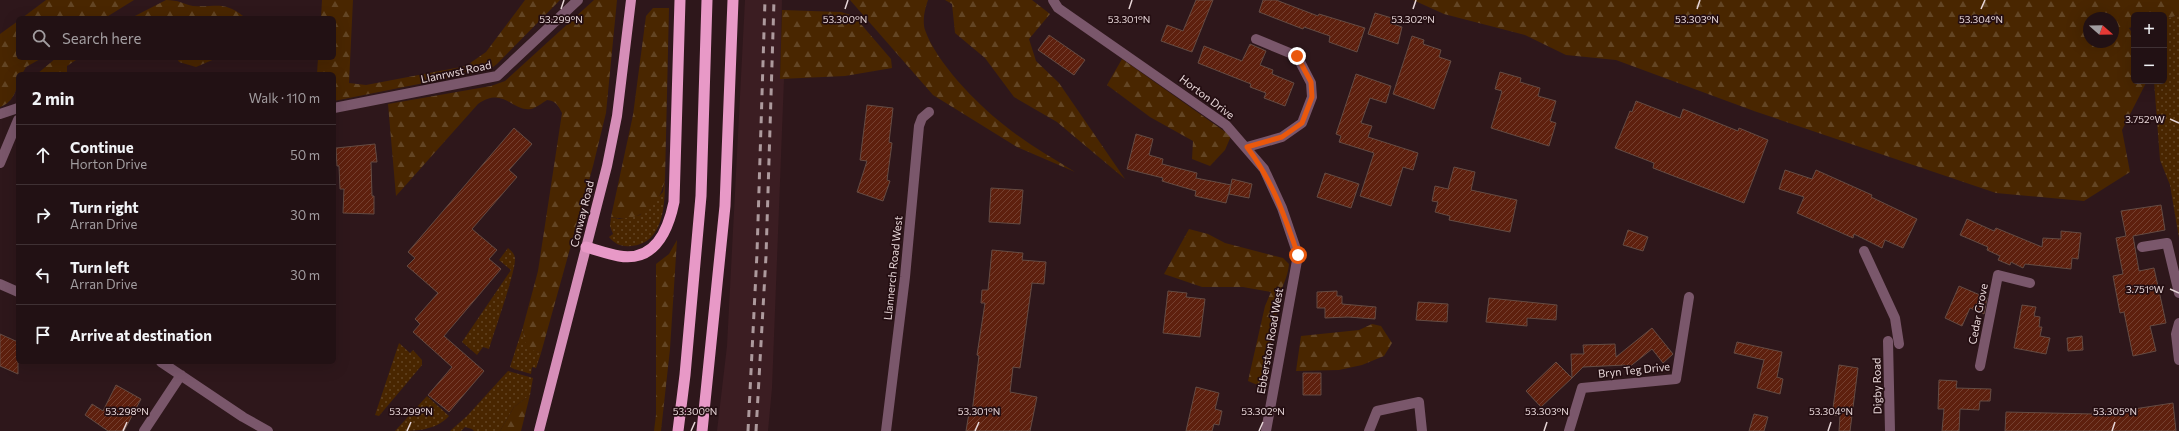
<!DOCTYPE html>
<html lang="en">
<head>
<meta charset="utf-8">
<style>
	body { margin:0; font-family:Commissioner,sans-serif; background:#2a1a1d; color:#f1f3f6 }
	.controls { position:absolute; right:12px; top:12px; display:grid; overflow:hidden; border-radius:6px; box-shadow:0 4px 16px #0002 }
	.controls button { width:36px; height:36px; display:grid; place-items:center; padding:0; border:0; border-bottom:1px solid #3f3134; background:#221114; color:#f1f3f6; font:20px sans-serif }
	.compass { position:absolute; left:2083px; top:12px; width:36px; height:36px; border-radius:50%; background:#221114; box-shadow:0 4px 16px #0002; rotate:110deg }
	.stop { position:absolute; width:12px; height:12px; margin:-9px; border:3px solid #ea580c; border-radius:50%; background:#fff }
	.stop.end { background:#ea580c; border-color:#fff; box-shadow:0 1px 4px #0008 }
	.list { margin:0; padding:0; list-style:none }
	h2 { display:flex; justify-content:space-between; align-items:center; height:52px; margin:0; padding:0 16px; font-size:17px }
	h2 small { font-size:13px; font-weight:400; color:#a29da0 }
	.list li { display:grid; grid-template-columns:26px 1fr auto; gap:12px; align-items:center; box-sizing:border-box; height:60px; padding:0 16px; border-top:1px solid #3f3134 }
	.list b { display:block; font-size:15px; white-space:nowrap }
	.list p { margin:0; font-size:13px; white-space:nowrap; color:#a29da0 }
	.list em { font-size:13px; font-style:normal; color:#a29da0 }
	.icon { flex:none; width:22px; height:22px; fill:none; stroke:currentColor; stroke-width:2; stroke-linecap:round; stroke-linejoin:round }
	.map { position:relative; flex:none; width:2179px; height:431px; overflow:hidden }
	.search { position:absolute; background:#221114; box-shadow:0 4px 16px #0002; left:16px; top:16px; width:320px; height:44px; display:flex; align-items:center; gap:10px; box-sizing:border-box; padding:0 14px; border-radius:6px; color:#a29da0; font-size:15px }
	.panel { position:absolute; background:#221114; box-shadow:0 4px 16px #0002; left:16px; top:72px; width:320px; height:292px; border-radius:6px }
	.map>svg:first-child { display:block }
	.built { fill:#3b1d22 }
	.green { fill:url(#green-dots) }
	.forest { fill:url(#forest-firs); fill-rule:evenodd }
	.building { fill:url(#building-hatch); stroke:#644b43 }
	.lines { fill:none; stroke-linecap:round; stroke-linejoin:round }
	.minor { stroke:#7a576b; stroke-width:10 }
	.tertiary { stroke:#7a576b; stroke-width:10 }
	.primary { stroke:#d68eb8; stroke-width:10 }
	.trunk { stroke:#e899c7; stroke-width:11 }
	.rail { stroke:#ad9a9d; stroke-width:3; stroke-dasharray:7 7; stroke-linecap:butt }
	.route { stroke:#ea580c; stroke-width:5 }
	.ticks { fill:none; stroke:#e7d6d8; stroke-width:1.5 }
	.labels { text-anchor:middle; stroke-width:3.5; stroke-linejoin:round; paint-order:stroke }
	.street-label { font-size:11px; fill:#e7d6d8; stroke:#240e12 }
	.ticks-label { font-size:10px; text-anchor:middle; fill:#e7d6d8; stroke:#240e12; stroke-width:3.5; stroke-linejoin:round; paint-order:stroke }
</style>
</head>
<body>
<div class="map">
<svg width="2179" height="431" viewBox="0 0 2179 431">
	<defs>
		<pattern id="green-dots" width="8" height="8" patternUnits="userSpaceOnUse"><rect width="8" height="8" fill="#492600"/><path d="M2 2h.1M6 6h.1" fill="none" stroke="#634524" stroke-width="1.8" stroke-linecap="round"/></pattern>
		<pattern id="forest-firs" width="22" height="20" patternUnits="userSpaceOnUse"><rect width="22" height="20" fill="#492600"/><path d="M5 1l3.5 6h-7zM16 11l3.5 6h-7z" fill="#634524"/></pattern>
		<pattern id="building-hatch" width="6" height="6" patternUnits="userSpaceOnUse"><rect width="6" height="6" fill="#5e200e"/><path d="M-1 1l2-2M0 6l6-6M5 7l2-2" fill="none" stroke="#754030"/></pattern>
	</defs>
	<rect width="100%" height="100%" fill="#2e171b"/>
	<!-- built -->
	<path class="built" d="M745 0H782L780 79H784L772 388 768 431H717L727 346Z"/>
	<!-- green -->
	<path class="green" d="M2179 15V238L2170 185 2160 160 2154 81H2164V19Z
		M665 179C665 204 664 244 631 246 621 247 615 244 609 237L613 234 610 226 611 217 619 219 640 215 663 192Z
		M508 248C511 251 514 253 515 258 516 271 494 332 489 349L483 347 477 355 462 342 511 270 499 260Z
		M523 327C524 342 526 348 541 353L536 368 532 367 531 374 514 369 510 367Z
		M399 343 410 353 413 350 422 360V365L379 416 375 415Z
		M508 371 533 378 530 395 514 407 500 431H474L472 429 465 427 461 431H450L467 416Z
		M427 396 449 416C435 431 415 431 395 431Z"/>
	<!-- forest -->
	<path class="forest" d="M46 0H134L105 18H22Z
		M166 0C179 0 183 4 193 6 215 8 223 0 243 16L242 18H131Z
		M322 0H353L349 83 366 85 466 66 486 52 525 0H560L497 64 489 70 334 101V74H317L318 58H334V18H321Z
		M594 0H617L606 113 593 166 541 353 529 349 524 340 523 327 538 271 562 113C558 105 556 101 547 100 542 103 536 108 531 109 512 112 504 86 478 104L396 196 388 104 491 86 505 81Z
		M850 0H928C925 8 922 21 925 30 936 62 977 104 1004 125 1026 143 1051 157 1075 172L1017 147 933 95Z
		M945 0H1032L1050 14 1029 39 1036 61 1059 83 1125 179 1057 122 1014 97 985 58 955 33 952 4Z
		M1413 0H2179V15L2164 19V15H2134V26L2129 28 2134 36V81H2147L2122 130 2130 172 2084 201 1996 193 1754 111 1616 60 1566 55 1525 35 1444 14ZM2089 18H2113V42H2089Z
		M653 8H669L665 179C660 207 639 223 611 217L633 115 646 16Z
		M782 10 841 12 854 16 891 59 892 68 845 76 780 79Z
		M18 21V58H42L26 67 22 74H18C18 89 14 102 0 107V34Z
		M56 58H79L67 66V74H37Z
		M177 58H217L196 67 179 62Z
		M1122 59 1231 136 1225 150 1210 166 1192 159 1193 141 1150 117 1107 85Z
		M1189 229 1208 234 1225 243 1283 258 1289 264C1288 278 1281 287 1279 299 1274 329 1269 359 1267 389L1248 381 1265 306 1271 292 1243 287H1202L1164 274Z
		M677 240 670 349 661 431H654L656 415V264L669 254Z
		M1372 324 1381 326 1392 343 1384 356 1362 365 1339 370 1296 371 1301 336 1359 330Z
		M530 395 521 431H500L514 407Z"/>
	<!-- building -->
	<path class="building" d="M1196 0H1213L1192 52 1161 41 1167 25 1183 31Z
		M1263 0H1276L1318 16 1319 14 1365 28 1357 52 1329 42 1330 36 1304 27 1303 29 1259 12Z
		M1375 13 1395 19 1393 24 1402 27 1398 44 1368 34Z
		M1049 35 1085 60 1074 75 1038 50Z
		M1412 36 1424 40 1423 44 1441 50 1439 57 1451 61 1434 109 1393 94Z
		M1250 44 1266 51 1260 65 1273 70 1272 74 1294 83 1285 106 1264 98 1266 93 1250 87 1251 84 1198 63 1204 46 1242 61Z
		M1500 72 1521 78 1520 82 1540 88 1538 96 1556 101 1550 121 1556 123 1549 146 1491 128 1502 91 1495 89Z
		M1356 74 1391 86 1386 103 1370 98 1361 123 1372 126 1368 137 1418 153 1413 170 1403 167 1391 206 1360 196 1374 153 1339 142 1341 136 1336 134Z
		M1636 101 1680 118 1683 109 1738 131 1739 128 1768 140 1744 203 1653 168 1654 163 1615 148 1630 111 1632 112Z
		M867 105 893 108 889 142 892 143 887 180 890 181 883 201 857 192 867 161 860 160Z
		M514 128 532 144 509 170 517 177 472 229 497 250 489 259 501 269 444 336 484 371 449 412 428 395 452 367 413 332 420 324 415 319 438 293 407 266 415 258 408 252Z
		M1136 134 1153 139 1149 155 1163 159 1162 164 1197 173 1196 178 1231 185 1226 203 1195 196 1196 191 1162 181 1163 178 1127 169Z
		M375 144 377 162H371L372 196H374V214L343 213 344 189H340L339 166H337L336 148Z
		M1454 167 1475 172 1471 190 1517 200 1510 232 1449 220 1450 216 1435 212 1438 202 1432 201 1435 186 1448 189Z
		M1785 170 1812 179 1816 170 1872 195 1871 197 1917 219 1903 248 1885 240 1882 248 1854 234 1853 238 1797 213 1804 197 1779 189Z
		M1325 173 1359 184 1351 208 1317 197Z
		M1232 179 1252 184 1249 198 1229 194Z
		M991 188 1023 190 1020 224 989 222Z
		M2161 205 2165 230 2133 236 2139 271 2154 268 2166 323 2150 326 2156 351 2133 356 2124 312 2120 313 2113 276 2123 274 2116 238 2126 236 2121 211Z
		M1967 219 1994 231 1996 228 2042 247 2043 238 2061 239V231L2081 233 2078 259 2072 258 2071 269 2025 264 2023 268 2011 262 2010 265 1998 260 2000 256 1987 250 1988 247 1960 235Z
		M1628 230 1648 237 1643 251 1623 245Z
		M992 250 1023 253 1022 260 1046 262 1044 284 1032 283 1020 368 1013 367 1010 392 1037 397 1030 431H966L969 413H972L979 356 977 355 985 303H981L982 290H988Z
		M1959 286 1987 298 1984 314 1970 308 1962 326 1945 318Z
		M1168 291 1187 293 1186 297 1205 299 1200 337 1163 333Z
		M1337 291V296H1342V304L1376 307 1375 319 1348 317 1325 318V308H1317V292Z
		M1489 298 1557 305 1556 320 1527 318V326L1486 322Z
		M1418 302 1448 304 1447 322 1416 320Z
		M2022 305 2036 307 2034 316 2040 317 2039 327H2042L2040 336 2050 338 2046 354 2014 348Z
		M1652 328 1673 354 1663 363 1652 349 1628 368 1625 365 1583 367 1572 378 1571 354H1584L1583 345 1615 344 1616 357Z
		M0 334 18 342V374L0 366Z
		M2082 336 2083 350 2068 351 2067 338Z
		M1737 342 1782 352 1777 377 1783 379 1780 394 1757 388 1764 360 1734 353Z
		M1556 362 1572 378 1541 407 1526 391Z
		M1839 365 1858 368 1850 431H1839L1840 416 1832 415Z
		M1303 373H1321V395H1303Z
		M1939 380 1957 381 1956 388 1991 389 1990 401H1980L1979 410 1960 409 1959 431H1942L1944 409H1938Z
		M116 385 141 399 124 431H108L85 415 92 404 103 411Z
		M1196 387 1219 393 1215 409 1222 411 1219 425 1214 424 1212 431H1186Z
		M2173 403 2176 431H2005L2006 412 2093 414 2092 412 2134 409Z
		M1754 414 1768 417 1764 431H1749Z"/>
	<g class="lines">
		<!-- minor -->
		<path class="minor" d="M1053 0 1058 8 1226 125 1264 169 1282 208 1298 255 1266 431
			M1247 147 1282 137 1302 123 1312 97 1311 83 1297 56 1256 39
			M0 163 18 120
			M2142 247 2167 243 2179 293
			M1864 251 1895 318 1899 344
			M0 284 18 292
			M2179 323 2176 334 2179 360
			M1888 341 1890 431
			M161 362 243 417 268 431
			M1980 366 1998 275 2030 283
			M144 431 181 375
			M886 431 905 277 919 126 922 118 929 112
			M1369 431 1377 411 1419 402 1422 431
			M1569 431 1582 388 1676 379 1689 297"/>
		<!-- tertiary -->
		<path class="tertiary" d="M334 108 497 76 578 0
			M0 114 18 108"/>
		<!-- primary -->
		<path class="primary" d="M539 431 607 166 617 116 631 0"/>
		<!-- trunk -->
		<path class="trunk" d="M586 247C597 250 608 254 619 256 655 262 668 231 674 202L680 0
			M678 431 685 375 701 196 707 0
			M702 431 725 206 733 0"/>
		<!-- rail -->
		<path class="rail" d="M748 431 757 253 765 0
			M756 431 766 256 774 0"/>
	</g>
	<g class="lines">
		<!-- route -->
		<path class="route" d="M1297 56 1311 82 1312 97 1302 123 1282 137 1247 147C1273 182 1284 214 1298 255"/>
	</g>
	<!-- ticks -->
	<path class="ticks" d="M561 9 564 0M845 9 848 0M1129 9 1132 0M1413 9 1416 0M1697 9 1700 0M1981 9 1985 0M2170 119 2179 123M2170 289 2179 293M123 431 127 422M407 431 411 422M691 431 695 422M975 431 979 422M1259 431 1263 422M1544 431 1547 422M1828 431 1831 422M2112 431 2115 422"/>
	<g class="labels">
		<!-- street labels -->
		<g class="street-label">
			<text transform="translate(456 72) rotate(-12)" y="4">Llanrwst Road</text>
			<text transform="translate(1207 97) rotate(37)" y="4">Horton Drive</text>
			<text transform="translate(582 214) rotate(-76)" y="4">Conway Road</text>
			<text transform="translate(893 268) rotate(-84)" y="4">Llannerch Road West</text>
			<text transform="translate(1978 314) rotate(-79)" y="4">Cedar Grove</text>
			<text transform="translate(1270 341) rotate(-80)" y="4">Ebberston Road West</text>
			<text transform="translate(1634 370) rotate(-6)" y="4">Bryn Teg Drive</text>
			<text transform="translate(1877 386) rotate(-91)" y="4">Digby Road</text>
		</g>
	</g>
	<g class="ticks-label">
		<text x="1413" y="23">53.302°N</text>
		<text x="1697" y="23">53.303°N</text>
		<text x="561" y="23">53.299°N</text>
		<text x="845" y="23">53.300°N</text>
		<text x="1129" y="23">53.301°N</text>
		<text x="1981" y="23">53.304°N</text>
		<text x="2145" y="123">3.752°W</text>
		<text x="2145" y="293">3.751°W</text>
		<text x="127" y="415">53.298°N</text>
		<text x="411" y="415">53.299°N</text>
		<text x="695" y="415">53.300°N</text>
		<text x="979" y="415">53.301°N</text>
		<text x="1263" y="415">53.302°N</text>
		<text x="1547" y="415">53.303°N</text>
		<text x="1831" y="415">53.304°N</text>
		<text x="2115" y="415">53.305°N</text>
	</g>
</svg>
<div class="controls">
<button>+</button>
<button>−</button>
</div>
<svg class="compass" viewBox="-18 -18 36 36"><path d="M0-13l5 13h-10z" fill="#e53935"/><path d="M0 13l5-13h-10z" fill="#a29da0"/></svg>
<div class="stop" style="left:1298px;top:255px"></div>
<div class="stop end" style="left:1297px;top:56px"></div>
<div class="search"><svg class="icon" aria-label="search" viewBox="0 0 24 24"><circle cx="10" cy="10" r="6"/><path d="M15 15l6 6"/></svg>Search here</div>
<section class="panel">
<h2>2 min<small>Walk · 110 m</small></h2>
<ul class="list">
<li><svg class="icon" aria-label="ahead" viewBox="0 0 24 24"><path d="M12 20V5M6 11l6-6 6 6"/></svg><div><b>Continue</b><p>Horton Drive</p></div><em>50 m</em></li>
<li><svg class="icon" aria-label="right" viewBox="0 0 24 24"><path d="M7 20v-9h11M14 6l5 5-5 5"/></svg><div><b>Turn right</b><p>Arran Drive</p></div><em>30 m</em></li>
<li><svg class="icon" aria-label="left" viewBox="0 0 24 24"><path d="M17 20v-9H6M10 6l-5 5 5 5"/></svg><div><b>Turn left</b><p>Arran Drive</p></div><em>30 m</em></li>
<li><svg class="icon" aria-label="arrive" viewBox="0 0 24 24"><path d="M6 21V4h12l-3 4 3 4H6"/></svg><div><b>Arrive at destination</b></div></li>
</ul>
</section>
</div>
</body>
</html>
